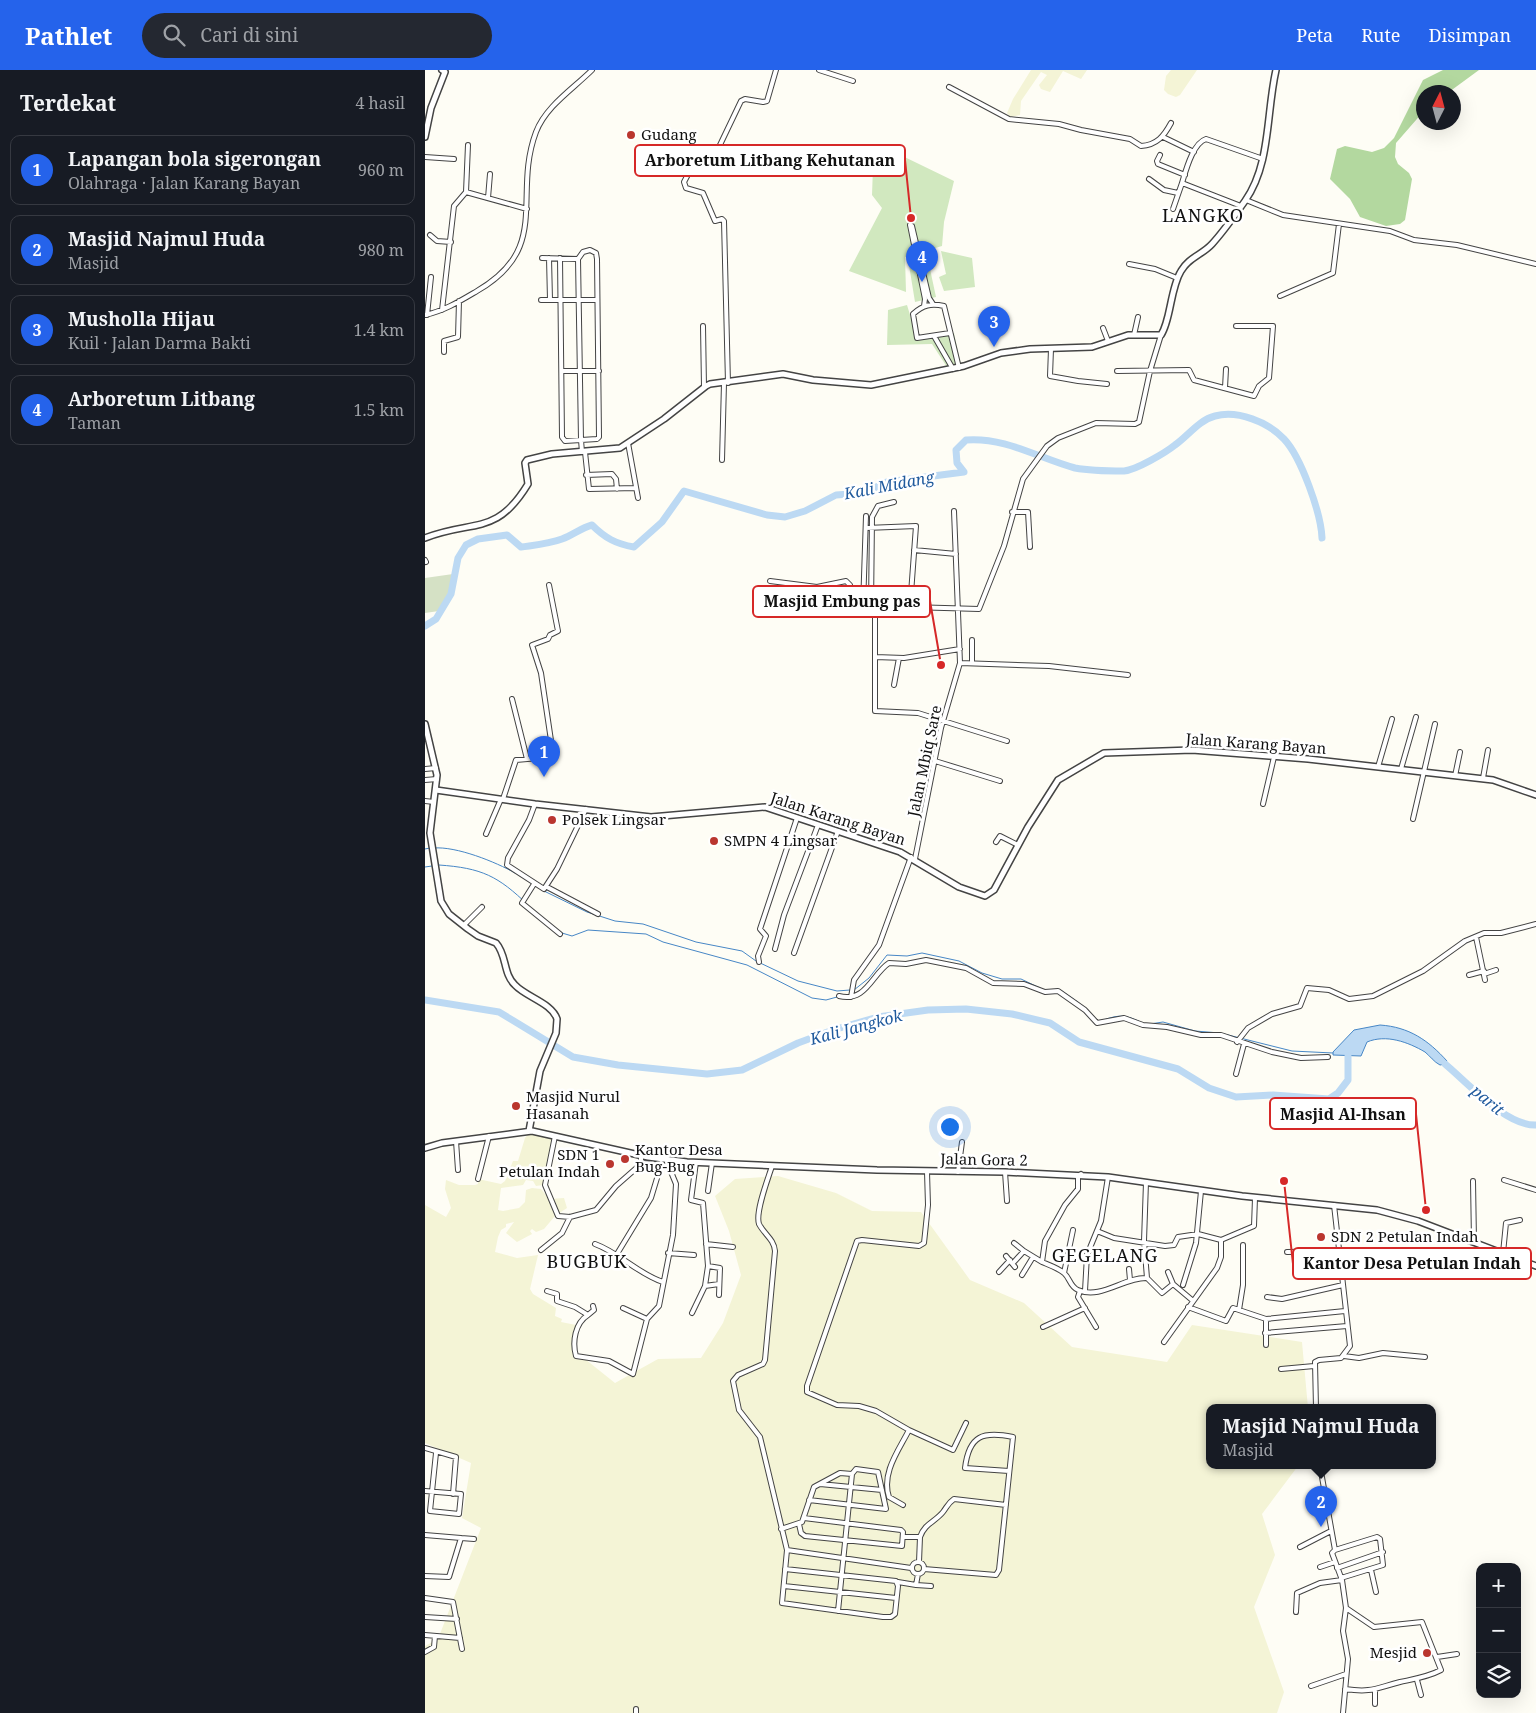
<!DOCTYPE html>
<html lang="id">
<head>
<meta charset="utf-8">
<style>
	body { margin:0; font-family:"Noto Serif",serif; background:#242831; color:#f1f3f6 }
	.controls { position:absolute; right:15px; bottom:15px; display:grid; overflow:hidden; border-radius:10px; box-shadow:0 5px 20px #0002 }
	.controls button { width:45px; height:45px; display:grid; place-items:center; padding:0; border:0; border-bottom:1px solid #363941; background:#171b24; color:#f1f3f6; font:25px sans-serif }
	.compass { position:absolute; left:991px; top:15px; width:45px; height:45px; border-radius:50%; background:#171b24; box-shadow:0 5px 20px #0002; rotate:6deg }
	.you { position:absolute; left:524px; top:1056px; width:18px; height:18px; margin:-12px; border:4px solid #fff; border-radius:50%; background:#1a73e8; box-shadow:0 0 0 8px #1a73e833 }
	.badge { display:grid; place-items:center; width:32px; height:32px; border-radius:50%; background:#2563eb; color:#fff; font-size:16px; font-weight:700 }
	.pin { position:absolute; translate:-50% -41px; filter:drop-shadow(0 1px 2px #0008) }
	.pin::after { content:''; position:absolute; top:26px; width:18px; height:15px; background:inherit; clip-path:polygon(0 0,100% 0,50% 100%) }
	.popup { position:absolute; left:781px; top:1334px; width:230px; height:65px; box-sizing:border-box; display:grid; place-content:center; border-radius:10px; background:#171b24; filter:drop-shadow(0 1px 4px #0005); font-size:16px; white-space:nowrap; color:#9ea1a6 }
	.popup b { font-size:19px; color:#f1f3f6 }
	.popup::after { content:''; position:absolute; left:50%; top:100%; margin-left:-10px; border:10px solid transparent; border-top-color:#171b24 }
	.list { margin:0; padding:0; list-style:none }
	h2 { display:flex; justify-content:space-between; align-items:center; height:65px; margin:0; padding:0 20px; font-size:21px }
	h2 small { font-size:16px; font-weight:400; color:#9ea1a6 }
	.list li { display:grid; grid-template-columns:32px 1fr auto; gap:15px; align-items:center; box-sizing:border-box; height:70px; margin:0 10px 10px; padding:0 10px; border:1px solid #363941; border-radius:10px }
	.list b { display:block; font-size:19px; white-space:nowrap }
	.list p { margin:0; font-size:16px; white-space:nowrap; color:#9ea1a6 }
	.list em { font-size:16px; font-style:normal; color:#9ea1a6 }
	.icon { flex:none; width:28px; height:28px; fill:none; stroke:currentColor; stroke-width:2; stroke-linecap:round; stroke-linejoin:round }
	.map { position:relative; flex:none; width:1111px; height:1643px; overflow:hidden }
	header { display:flex; align-items:center; gap:30px; box-sizing:border-box; height:70px; padding:0 25px; background:#2563eb; color:#fff }
	header strong { font-size:24px }
	nav { display:flex; gap:28px; margin-inline-start:auto; font-size:18px }
	.search { width:350px; height:45px; background:#242831; display:flex; align-items:center; gap:12px; box-sizing:border-box; padding:0 18px; border-radius:28px; color:#9ea1a6; font-size:19px }
	main { display:flex }
	aside { flex:1; background:#171b24 }
	.map>svg:first-child { display:block }
	.farmland { fill:#f4f4d6 }
	.green { fill:#d1e8bf }
	.forest { fill:#b3d89f }
	.cemetery { fill:#d5e1c5 }
	.water { fill:#bcd9f3; stroke:#4787c6 }
	.lines { fill:none; stroke-linecap:round; stroke-linejoin:round }
	.stream { stroke:#4787c6; stroke-width:1 }
	.river { stroke:#bcd9f3; stroke-width:7 }
	.minor-casing { stroke:#444; stroke-width:6 }
	.tertiary-casing { stroke:#444; stroke-width:8 }
	.minor { stroke:#fff; stroke-width:4 }
	.tertiary { stroke:#fff; stroke-width:5 }
	.poi-dot { fill:#ba362f; stroke:#fff; stroke-width:2 }
	.labels { text-anchor:middle; stroke-width:5; stroke-linejoin:round; paint-order:stroke }
	.poi-label { font-size:15px; fill:#111; stroke:#fff; text-anchor:start }
	.street-label { font-size:15px; fill:#111; stroke:#fff }
	.water-label { font-size:16px; font-style:italic; fill:#205a9d; stroke:#fff }
	.quarter-label { font-size:18px; letter-spacing:1px; fill:#111; stroke:#fff }
	.leader { fill:none; stroke:#d62828; stroke-width:2 }
	.callout-dot { fill:#d62828; stroke:#fff; stroke-width:2 }
	.callout { fill:#fff; stroke:#d62828; stroke-width:2 }
	.callout-label { font-size:16px; text-anchor:middle; font-weight:bold; fill:#111 }
</style>
</head>
<body>
<header>
<strong>Pathlet</strong>
<div class="search"><svg class="icon" aria-label="search" viewBox="0 0 24 24"><circle cx="10" cy="10" r="6"/><path d="M15 15l6 6"/></svg>Cari di sini</div>
<nav><a>Peta</a><a>Rute</a><a>Disimpan</a></nav>
</header>
<main>
<aside>
<h2>Terdekat<small>4 hasil</small></h2>
<ul class="list">
<li><span class="badge">1</span><div><b>Lapangan bola sigerongan</b><p>Olahraga · Jalan Karang Bayan</p></div><em>960 m</em></li>
<li><span class="badge">2</span><div><b>Masjid Najmul Huda</b><p>Masjid</p></div><em>980 m</em></li>
<li><span class="badge">3</span><div><b>Musholla Hijau</b><p>Kuil · Jalan Darma Bakti</p></div><em>1.4 km</em></li>
<li><span class="badge">4</span><div><b>Arboretum Litbang</b><p>Taman</p></div><em>1.5 km</em></li>
</ul>
</aside>
<div class="map">
<svg width="1111" height="1643" viewBox="0 0 1111 1643">
	<rect width="100%" height="100%" fill="#fefdf5"/>
	<!-- farmland -->
	<path class="farmland" d="M606 0H662L656 9 638 1 625 22 616 19 614 15 622 5 616 2 596 31 595 45 585 47 582 43 588 29Z
		M746 0H772L755 25 751 27 743 24 739 20 741 6Z
		M104 1063 129 1067 118 1115 111 1116 108 1111 101 1110 98 1115 76 1118 73 1140 78 1141 94 1138 100 1132 101 1120 107 1118 116 1119 124 1129 139 1128 142 1138 130 1146 119 1159 111 1162 107 1159 105 1161 107 1164 92 1172 81 1163 89 1152 81 1154V1157L76 1160 73 1167 70 1182 92 1188 113 1185 105 1219 108 1224 131 1238 130 1246 137 1249 136 1252 151 1255 152 1287 160 1289 190 1313 233 1289 276 1288 298 1253 316 1205 304 1161 290 1126 310 1109 353 1106 411 1123 447 1141 496 1142 545 1210 599 1233 647 1277 742 1292 767 1255 877 1272 883 1338H785V1396H873L837 1444 850 1485 829 1537 859 1622 852 1643H0V1576L13 1569 56 1458 37 1448 46 1393 0 1373V1135L21 1147 26 1138 20 1119 21 1110 34 1115H50L53 1114V1109L76 1114 80 1111 88 1091H93L100 1068Z"/>
	<!-- green -->
	<path class="green" d="M461 78 529 111 519 152 517 176 480 187 481 222 424 201 457 138 447 125 448 97Z
		M516 181 547 188 550 217 519 221 514 207 521 204Z
		M502 185 511 227 490 232 483 189Z
		M482 235 492 268 529 263 536 295 522 297 507 274 462 275 463 240Z"/>
	<!-- forest -->
	<path class="forest" d="M1018 0H1054L1024 22H998V42L971 73 970 87 973 94 984 103 987 109 980 150 975 154 961 156 935 147 925 129 905 109 912 79 920 76 947 82 959 78 969 68 998 10Z"/>
	<!-- cemetery -->
	<path class="cemetery" d="M28 504 25 524 14 541 0 543V508Z"/>
	<!-- water -->
	<path class="water" d="M955 955C984 957 1003 970 1022 991L1020 994 1015 995C1009 992 1005 986 1000 982 983 972 961 964 942 972L936 986 908 985V982L929 960Z"/>
	<g class="lines">
		<!-- stream -->
		<path class="stream" d="M932 692 952 694
			M956 695 974 697
			M978 697 990 699
			M1035 704 1056 706
			M1072 709 1082 712
			M9 778C31 776 71 792 90 803
			M0 779 5 778
			M14 795C57 798 73 806 103 835
			M0 797 7 796
			M119 821 162 842 190 851 218 854 271 872 317 881 331 891 373 911 412 921 425 920
			M137 863 147 866 163 860 221 864 238 872 322 895 387 928 401 930 412 927
			M429 920 444 908 462 885 482 886 497 883 534 891 557 903 577 909H596L617 919
			M623 920H633
			M637 921 654 933
			M679 950C694 944 702 945 717 953
			M725 954 738 952 770 961 795 963
			M799 964 867 981 908 983"/>
		<!-- river -->
		<path class="river" d="M0 556 11 549 26 524 33 488 41 475 53 469 82 465 96 477C110 475 124 474 137 469 148 465 156 458 167 455 180 468 191 474 209 477L237 452 259 421 342 445 360 447 380 441 411 425 439 423 462 412 539 402 532 393 531 380 541 370C581 367 613 388 650 398 666 401 683 401 699 401 711 400 740 383 750 375 763 366 774 350 790 346 813 340 843 352 859 369 876 387 896 443 897 468
			M0 930 74 942 148 987 193 995 282 1004 317 1000 373 973 408 960 453 947 503 940 541 939 587 944 625 953 654 972 753 999 784 1018 811 1027 848 1025 904 1029 913 1023 923 1010V986
			M1020 994C1043 1013 1081 1056 1111 1055"/>
		<defs>
			<path id="minor" d="M394 0 428 11
				M524 17 584 49 634 54 656 60 705 69 716 76C732 75 739 66 746 53
				M738 67 769 82
				M735 85 732 91 733 94 760 105
				M0 87 29 89
				M724 109 739 120 753 123
				M41 122 102 139
				M63 128 65 104
				M821 130 858 145 965 161 989 170 1032 175 1111 194
				M816 136 757 113C761 100 768 73 781 69L838 89
				M748 139 757 113
				M5 165 12 171 26 172
				M117 188 153 189
				M124 188 125 230
				M135 188 137 367 140 371 172 369 174 367 172 189 171 183 165 180 158 182 153 189 156 370 157 382
				M704 194 730 199 752 208
				M855 226 908 203 914 154
				M116 230H171
				M499 236 500 229 485 155 487 156 504 228 508 234
				M17 240 29 136 41 122 43 75
				M0 245C19 241 35 231 52 221 127 178 87 126 111 62 121 36 148 19 167 0
				M2 245 6 207
				M278 256 279 317
				M678 258 683 271
				M525 263 492 268 488 244C498 235 506 233 519 236L534 298
				M709 265 713 247
				M509 266 528 299
				M626 279 625 306 653 311 682 314
				M19 282V271L33 267 34 231
				M137 301H174
				M692 301 764 300 769 310 829 326 834 316 844 308 848 256H811
				M303 313 299 151 297 149 290 151 278 123 261 118 259 112 269 93 294 77 316 31 320 29 338 32 342 31 351 0
				M800 318 801 299
				M203 373 213 428
				M160 382 164 419 211 418
				M297 390 299 313
				M161 405 187 404 191 409 192 419
				M587 442H603L605 477
				M441 458 491 456 485 537 554 539 579 476 598 409 622 376 633 368 671 353 710 354 714 352 725 301 736 265
				M489 480 531 484
				M0 490 1 492
				M345 511 392 517 421 511 425 515 428 535 454 538 485 537
				M438 537 441 446
				M446 538 447 447 453 436 469 432
				M450 538V587L479 588 535 579
				M547 570V593
				M450 587V641L493 643 582 671
				M535 593 624 596 703 605
				M469 615 474 588
				M87 629 102 689
				M510 691 575 711
				M953 697 967 649
				M0 699 11 698
				M976 699 991 647
				M1030 706 1035 682
				M1058 708 1063 680
				M0 710 12 709
				M78 729 91 690 114 688 128 684 116 603 107 575 123 569 125 565 133 561 124 515
				M0 731 9 732
				M110 734 104 750 83 788 82 795 119 819 132 799 161 739
				M838 734 849 687
				M988 749 1010 654
				M61 764 76 729
				M571 772 575 766 593 775
				M490 789 516 658 535 593 529 441
				M109 814 97 833 135 864
				M122 817 173 844
				M39 855 57 837
				M1051 867 1060 910
				M350 879 359 845 393 755
				M369 883 413 761
				M334 892 333 886 341 866 335 859 372 748
				M1059 904 1071 900
				M1044 905 1059 901
				M414 926C441 933 447 904 464 893L481 894 501 890 541 898 568 913 599 914 620 922 633 921 660 940 672 953 699 948 718 955 742 957 776 965H796L847 982 876 988 903 987
				M426 927 429 910 454 875 486 787
				M812 972 823 958 847 944 875 936 882 918 904 920 924 929 948 926 998 901 1040 871 1059 863H1076L1111 854
				M811 1004 819 974
				M130 1066 120 1115 133 1146 145 1147 171 1140 191 1116 216 1094V1085
				M31 1071 33 1100
				M217 1093 236 1095V1093
				M347 1096C343 1109 330 1142 334 1154 339 1164 349 1169 350 1181L340 1290 338 1294 313 1305 308 1311 314 1340 335 1367 362 1480 486 1498
				M502 1102 503 1135 499 1173 494 1176 437 1170 432 1171 382 1316V1322L412 1335 434 1336 451 1341 484 1360 528 1380 541 1353
				M533 1102 537 1072
				M580 1102 582 1131
				M656 1104 653 1107V1119L640 1135 620 1171 617 1192C624 1195 633 1198 639 1203 645 1208 645 1217 653 1220 676 1230 699 1207 722 1208
				M53 1109 64 1066
				M1079 1110 1111 1120
				M1048 1111 1049 1171
				M721 1112 719 1171 722 1208 737 1223 748 1214 767 1230
				M283 1121 287 1093
				M672 1161 689 1168 740 1176 749 1175 753 1167 773 1164 796 1170 829 1156 830 1128
				M137 1163 145 1147
				M589 1173 599 1181
				M170 1174C195 1183 213 1204 238 1212
				M281 1174 308 1177
				M116 1180 137 1163
				M862 1182 915 1181
				M243 1183 269 1185
				M1078 1183 1081 1153 1095 1150
				M581 1186 590 1197
				M588 1193 599 1181 617 1192
				M283 1196 295 1198 294 1225
				M704 1199 705 1210
				M574 1202 585 1190
				M743 1202 748 1214
				M639 1203 648 1160
				M597 1205 608 1187
				M758 1215 771 1173 776 1121
				M280 1216 294 1214
				M122 1221 132 1224V1231L150 1237 163 1245C150 1253 147 1272 151 1286L184 1291 208 1304 222 1249 234 1236 248 1165 251 1114 244 1097 236 1095 226 1128 192 1184
				M655 1221 653 1227 671 1257
				M660 1221 662 1185 676 1151 683 1107
				M842 1227 857 1229 918 1215
				M763 1237 801 1251 808 1238 841 1249V1275
				M198 1238 222 1249
				M814 1240 818 1215V1175
				M267 1243 280 1216 283 1196 278 1133 266 1130 271 1092
				M163 1245 169 1240 168 1236
				M841 1249 920 1241
				M618 1257 660 1238
				M840 1263 922 1256
				M739 1272 792 1198 796 1187V1170
				M919 1286 934 1288 958 1283 1000 1287
				M856 1299 889 1296
				M891 1338 890 1292 894 1290 916 1288 925 1276 909 1135
				M0 1378 31 1387 28 1424
				M895 1396 910 1480 907 1483 917 1510 921 1538 918 1561 923 1589 918 1643
				M395 1414 457 1420
				M0 1421C12 1422 24 1423 36 1424L34 1444 5 1441 11 1383
				M384 1430 461 1439 453 1402 431 1399 427 1404
				M478 1435 464 1427C456 1403 474 1380 484 1360
				M374 1454 376 1463 380 1466 477 1476 478 1462 476 1460 379 1448
				M356 1459 377 1452 389 1417 415 1403 427 1404 413 1541
				M0 1465 36 1468 24 1507 0 1506
				M478 1467H495L494 1492
				M495 1467C500 1453 510 1452 518 1442 522 1437 523 1433 529 1429L581 1435
				M36 1468 49 1469
				M875 1477 906 1461
				M910 1480 952 1467 955 1469 958 1495 916 1508
				M487 1498a6 6 0 1 1 12 0a6 6 0 1 1-12 0Z
				M895 1497 910 1492
				M912 1498 958 1482
				M360 1499 471 1511 473 1516 470 1544 466 1547H458L357 1533 362 1480
				M499 1499 571 1505 574 1500 588 1367C558 1361 544 1365 540 1398L584 1401
				M946 1500 951 1522
				M473 1512 491 1515 493 1504
				M491 1515 506 1516
				M359 1516 471 1528
				M0 1528 28 1532 37 1579
				M871 1542 872 1523 895 1513 917 1510
				M0 1547 32 1549
				M0 1565 35 1568
				M0 1582 9 1577 10 1566
				M1012 1587 1032 1584
				M992 1610 996 1625
				M886 1616 921 1604
				M920 1619C947 1623 951 1618 975 1612 989 1609 1003 1607 1016 1600L997 1552 949 1557 921 1538
				M950 1634V1621
				M211 1639V1643"/>
			<path id="tertiary" d="M0 67 6 38 20 2 17 0
				M0 468C48 449 71 467 103 414L100 393 102 390 127 384 195 378 239 349 281 316 285 314 358 304 388 310 446 315 539 296 576 283 605 279 667 277 703 265H736C746 250 745 219 756 201 764 187 777 185 787 174 799 161 810 145 820 131 846 94 841 44 851 0
				M0 654 12 705 5 763 16 831 24 844 43 859 53 866 71 873C82 885 78 904 90 915 101 927 127 933 132 949L131 963 115 1001 104 1061
				M11 720 110 734 226 747 340 737 475 782 534 817 560 826 569 820 603 757 633 710 679 683 767 680 883 689 1068 710 1111 725
				M0 1078 17 1073 107 1061 223 1087 262 1092 452 1100 580 1102 683 1107 817 1126 952 1140 993 1151 1111 1196"/>
		</defs>
		<!-- minor casing -->
		<use href="#minor" class="minor-casing"/>
		<!-- tertiary casing -->
		<use href="#tertiary" class="tertiary-casing"/>
		<!-- minor -->
		<use href="#minor" class="minor"/>
		<!-- tertiary -->
		<use href="#tertiary" class="tertiary"/>
	</g>
	<!-- markers -->
	<g class="poi-dot">
		<circle cx="206" cy="65" r="5"/>
		<circle cx="127" cy="750" r="5"/>
		<circle cx="289" cy="771" r="5"/>
		<circle cx="91" cy="1036" r="5"/>
		<circle cx="200" cy="1089" r="5"/>
		<circle cx="185" cy="1094" r="5"/>
		<circle cx="896" cy="1167" r="5"/>
		<circle cx="1002" cy="1583" r="5"/>
	</g>
	<g class="labels">
		<!-- poi labels -->
		<g class="poi-label">
			<text x="216" y="70">Gudang</text>
			<text x="137" y="755">Polsek Lingsar</text>
			<text x="299" y="776">SMPN 4 Lingsar</text>
			<text x="101" y="1032">Masjid Nurul<tspan x="101" dy="17">Hasanah</tspan></text>
			<text x="210" y="1085">Kantor Desa<tspan x="210" dy="17">Bug-Bug</tspan></text>
			<text x="175" y="1090" text-anchor="end">SDN 1<tspan x="175" dy="17">Petulan Indah</tspan></text>
			<text x="906" y="1172">SDN 2 Petulan Indah</text>
			<text x="992" y="1588" text-anchor="end">Mesjid</text>
		</g>
		<!-- street labels -->
		<g class="street-label">
			<text transform="translate(831 674) rotate(4)" y="5">Jalan Karang Bayan</text>
			<text transform="translate(500 691) rotate(-78)" y="5">Jalan Mbiq Sare</text>
			<text transform="translate(413 749) rotate(18)" y="5">Jalan Karang Bayan</text>
			<text transform="translate(559 1090) rotate(1)" y="5">Jalan Gora 2</text>
		</g>
		<!-- water labels -->
		<g class="water-label">
			<text transform="translate(464 415) rotate(-11)" y="6">Kali Midang</text>
			<text transform="translate(431 957) rotate(-15)" y="6">Kali Jangkok</text>
			<text transform="translate(1063 1030) rotate(40)" y="6">parit</text>
		</g>
		<!-- quarter labels -->
		<g class="quarter-label">
			<text x="778" y="152">LANGKO</text>
			<text x="680" y="1192">GEGELANG</text>
			<text x="162" y="1198">BUGBUK</text>
		</g>
	</g>
	<!-- callouts -->
	<path class="leader" d="M486 148L480 90M516 595L505 531M1001 1140L991 1044M859 1111L868 1194"/>
	<g class="callout-dot">
		<circle cx="486" cy="148" r="5"/>
		<circle cx="516" cy="595" r="5"/>
		<circle cx="1001" cy="1140" r="5"/>
		<circle cx="859" cy="1111" r="5"/>
	</g>
	<g class="callout">
		<rect x="210" y="75" width="270" height="31" rx="5"/>
		<rect x="328" y="516" width="177" height="31" rx="5"/>
		<rect x="845" y="1028" width="146" height="31" rx="5"/>
		<rect x="868" y="1178" width="238" height="31" rx="5"/>
	</g>
	<g class="callout-label">
		<text x="345" y="96">Arboretum Litbang Kehutanan</text>
		<text x="417" y="537">Masjid Embung pas</text>
		<text x="918" y="1050">Masjid Al-Ihsan</text>
		<text x="987" y="1199">Kantor Desa Petulan Indah</text>
	</g>
</svg>
<div class="controls">
<button>+</button>
<button>−</button>
<button><svg class="icon" aria-label="layers" viewBox="0 0 24 24"><path d="M12 4l9 5-9 5-9-5zM3 14l9 5 9-5"/></svg></button>
</div>
<svg class="compass" viewBox="-18 -18 36 36"><path d="M0-13l5 13h-10z" fill="#e53935"/><path d="M0 13l5-13h-10z" fill="#9ea1a6"/></svg>
<div class="you"></div>
<div class="pin badge" style="left:119px;top:707px">1</div>
<div class="pin badge" style="left:896px;top:1457px">2</div>
<div class="popup"><b>Masjid Najmul Huda</b>Masjid</div>
<div class="pin badge" style="left:569px;top:277px">3</div>
<div class="pin badge" style="left:497px;top:212px">4</div>
</div>
</main>
</body>
</html>
